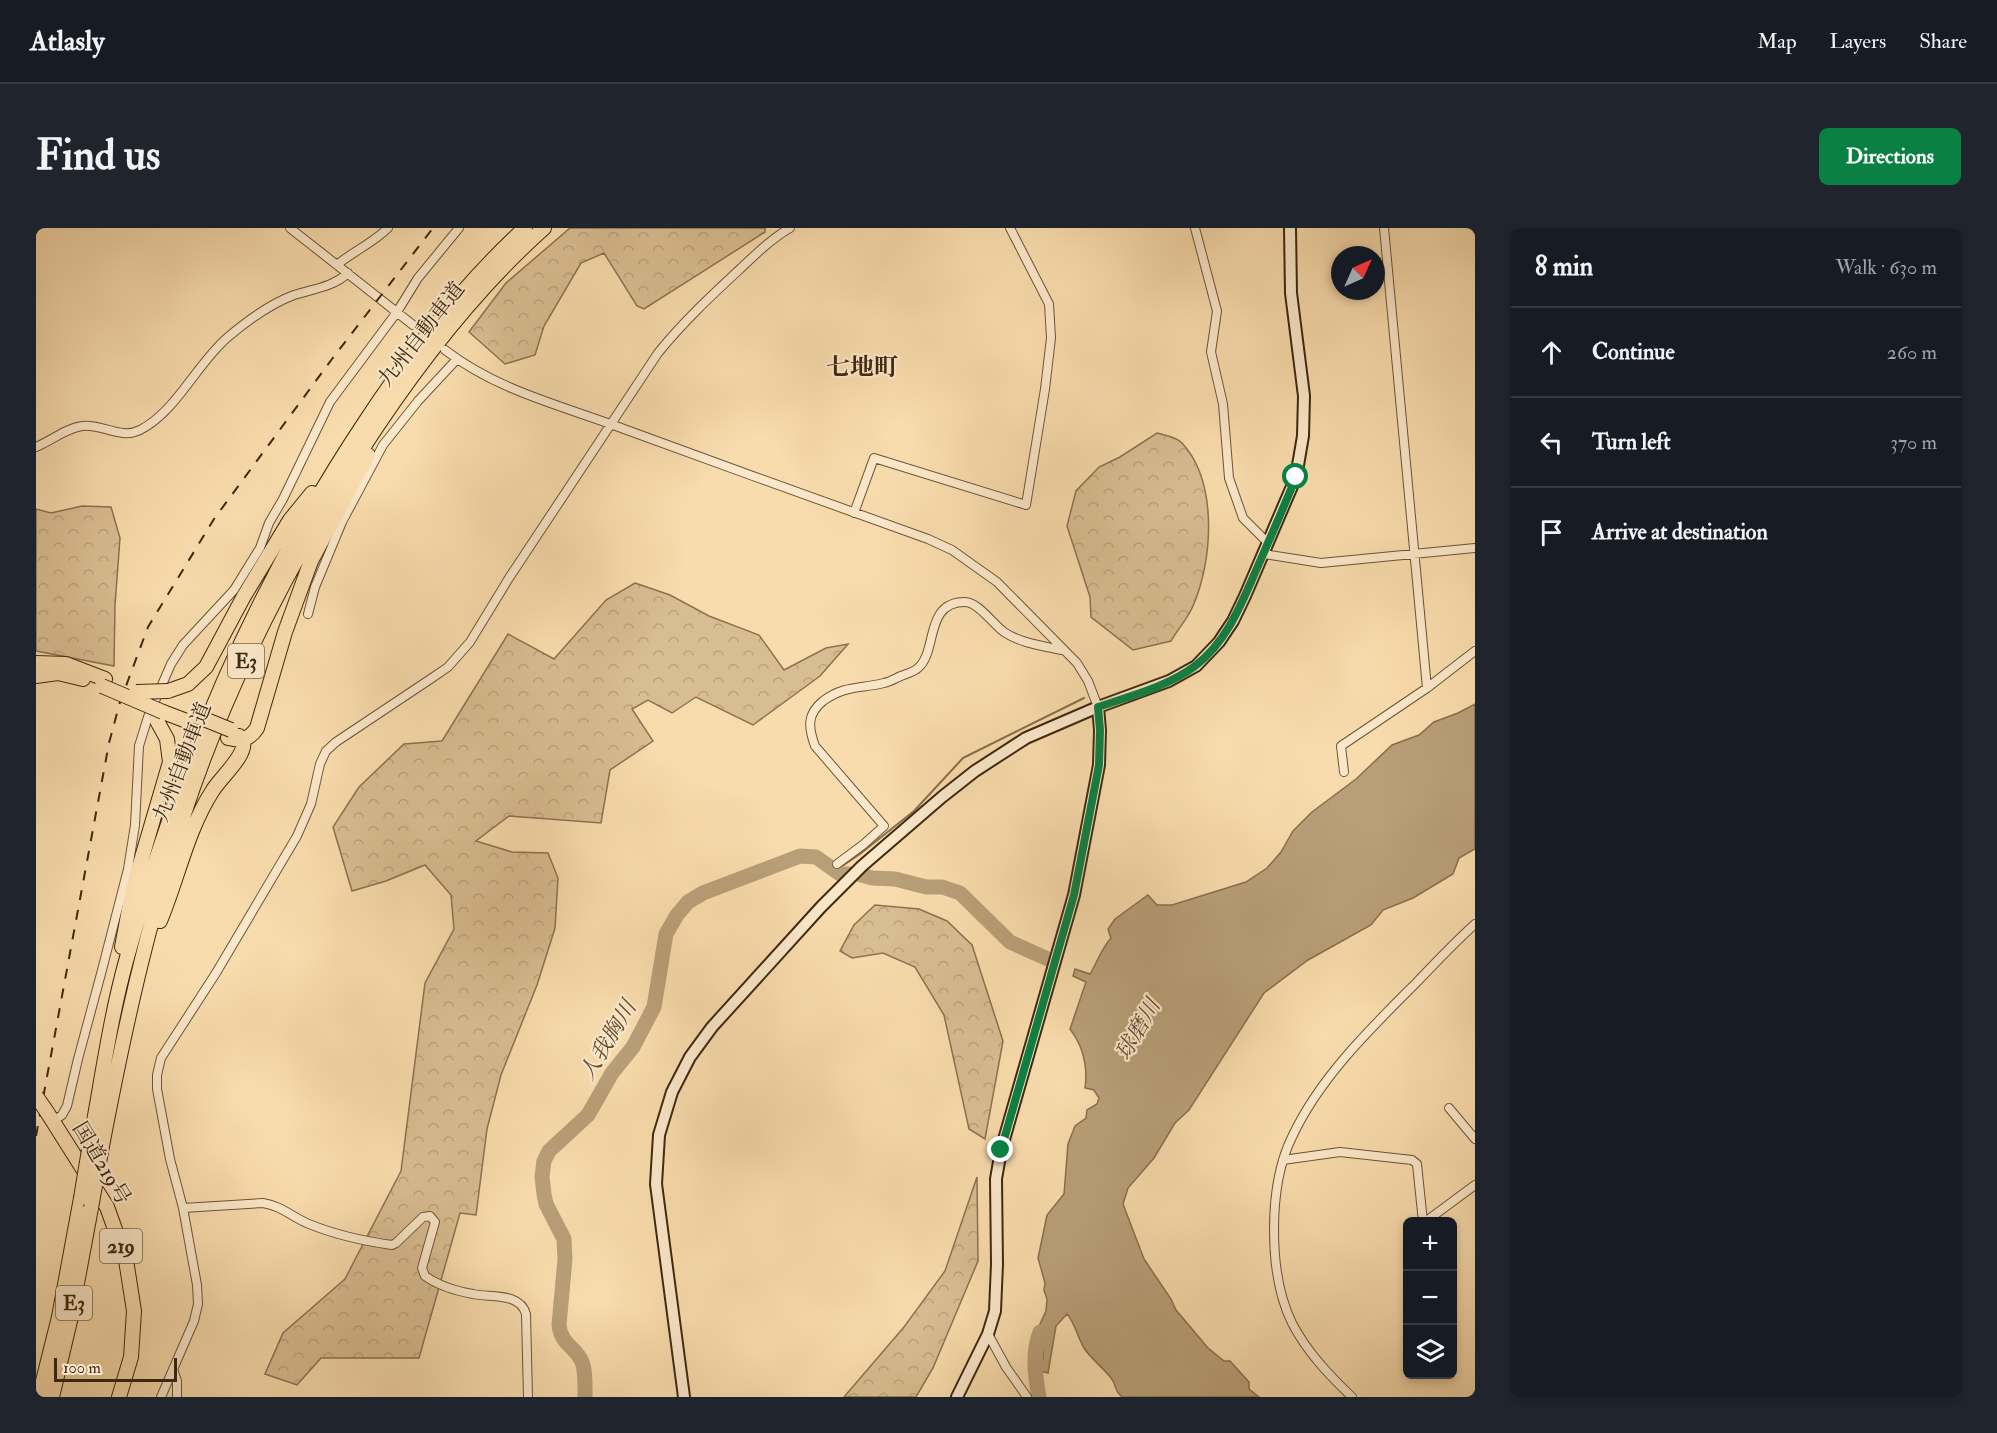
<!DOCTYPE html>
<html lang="en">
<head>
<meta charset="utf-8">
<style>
	body { margin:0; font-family:"IM FELL Double Pica","Noto Serif JP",serif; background:#20242c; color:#f1f3f6 }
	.controls { position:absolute; right:18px; bottom:18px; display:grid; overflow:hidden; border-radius:9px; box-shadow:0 3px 9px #0003 }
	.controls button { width:54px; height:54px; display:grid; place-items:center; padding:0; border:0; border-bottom:2px solid #363941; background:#171b24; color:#f1f3f6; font:30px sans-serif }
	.compass { position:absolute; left:1295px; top:18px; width:54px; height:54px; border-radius:50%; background:#171b24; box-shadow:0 3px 9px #0003; rotate:45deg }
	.scale { position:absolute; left:18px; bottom:15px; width:123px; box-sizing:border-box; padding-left:6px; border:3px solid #3e2810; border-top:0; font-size:16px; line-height:21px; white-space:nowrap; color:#3e2810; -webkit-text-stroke:4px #fbe8ca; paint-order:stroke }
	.stop { position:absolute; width:18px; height:18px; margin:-14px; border:4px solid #0b8043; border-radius:50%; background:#fff }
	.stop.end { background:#0b8043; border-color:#fff; box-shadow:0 2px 6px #0008 }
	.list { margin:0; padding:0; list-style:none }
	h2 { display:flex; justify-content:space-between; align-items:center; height:78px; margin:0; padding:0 24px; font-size:26px }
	h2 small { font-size:20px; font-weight:400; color:#9ea1a6 }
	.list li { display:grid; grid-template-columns:39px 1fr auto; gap:18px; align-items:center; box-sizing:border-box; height:90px; padding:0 24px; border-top:2px solid #363941 }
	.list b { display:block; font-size:22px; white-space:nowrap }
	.list em { font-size:20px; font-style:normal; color:#9ea1a6 }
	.icon { flex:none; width:33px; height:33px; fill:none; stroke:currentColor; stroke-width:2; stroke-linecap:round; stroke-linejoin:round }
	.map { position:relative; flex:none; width:1439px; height:1169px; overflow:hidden; border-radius:9px }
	header { display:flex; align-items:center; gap:36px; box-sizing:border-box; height:84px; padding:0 30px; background:#171b24; border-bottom:2px solid #363941 }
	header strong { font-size:28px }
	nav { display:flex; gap:33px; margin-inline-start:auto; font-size:21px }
	.intro { display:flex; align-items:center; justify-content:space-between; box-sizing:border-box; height:144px; padding:0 36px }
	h1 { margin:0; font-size:42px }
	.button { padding:15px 27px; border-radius:9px; background:#0b8043; color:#fff; font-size:21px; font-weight:700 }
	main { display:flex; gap:36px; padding:0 36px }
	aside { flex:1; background:#171b24; border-radius:9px; box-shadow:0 3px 9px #0003 }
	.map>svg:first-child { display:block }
	.forest { fill:url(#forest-crowns); stroke:#8c7251; stroke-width:1.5 }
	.water { fill:#b99f78; stroke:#886f4e; stroke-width:1.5 }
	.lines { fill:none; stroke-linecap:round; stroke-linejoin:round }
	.stream { stroke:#886f4e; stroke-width:2 }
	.river { stroke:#b99f78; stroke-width:15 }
	.street-casing { stroke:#6d5537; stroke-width:10 }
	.secondary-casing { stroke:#3e2810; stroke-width:14 }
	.highway-casing { stroke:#3e2810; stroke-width:16 }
	.street { stroke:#fbe8ca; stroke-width:8 }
	.secondary { stroke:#fbe8ca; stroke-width:10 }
	.highway { stroke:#f9dcad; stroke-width:14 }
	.rail { stroke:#3e2810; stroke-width:2; stroke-dasharray:10 10; stroke-linecap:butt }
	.highway-bridge-casing { stroke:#3e2810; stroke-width:16; stroke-linecap:butt }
	.highway-bridge { stroke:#f9dcad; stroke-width:14 }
	.route { stroke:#0b8043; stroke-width:8 }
	.labels { text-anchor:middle; stroke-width:4.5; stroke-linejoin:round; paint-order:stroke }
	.shield { fill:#fbe8ca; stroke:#776248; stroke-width:1.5 }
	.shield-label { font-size:20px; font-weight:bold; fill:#3e2810 }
	.street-label { font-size:21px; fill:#3e2810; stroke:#fbe8ca }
	.water-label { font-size:22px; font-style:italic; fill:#634c2f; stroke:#fbe8ca }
	.quarter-label { font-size:24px; font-weight:bold; fill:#3e2810; stroke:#fbe8ca }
</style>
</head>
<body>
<header>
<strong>Atlasly</strong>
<nav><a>Map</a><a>Layers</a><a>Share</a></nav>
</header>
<div class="intro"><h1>Find us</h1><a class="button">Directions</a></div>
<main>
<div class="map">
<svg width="1439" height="1169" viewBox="0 0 1439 1169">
	<defs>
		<pattern id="forest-crowns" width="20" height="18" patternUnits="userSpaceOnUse" patternTransform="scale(1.5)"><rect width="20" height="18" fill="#d9bd92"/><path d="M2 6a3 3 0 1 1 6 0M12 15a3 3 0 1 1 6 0" fill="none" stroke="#bba27d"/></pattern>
	</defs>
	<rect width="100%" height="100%" fill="#f9dcad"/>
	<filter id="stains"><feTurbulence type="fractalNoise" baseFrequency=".00333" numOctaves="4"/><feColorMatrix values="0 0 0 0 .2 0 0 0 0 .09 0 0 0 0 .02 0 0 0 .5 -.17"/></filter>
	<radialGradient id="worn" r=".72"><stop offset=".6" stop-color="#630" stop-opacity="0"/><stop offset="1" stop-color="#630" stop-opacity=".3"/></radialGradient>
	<!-- forest -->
	<path class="forest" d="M534 0H729V4L608 81 601 78 568 25 545 35 508 98 499 127 469 136 433 104 470 55Z
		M1121 205C1128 207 1141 209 1146 215 1182 254 1177 332 1157 378 1152 390 1142 401 1135 413L1097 422 1055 389 1054 369 1031 298 1040 263 1063 239 1084 229Z
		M46 278 75 279 84 310 79 377 78 438 0 423V281L15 285Z
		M599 355 634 367 673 388 723 407 748 442 790 420 812 416 784 448 717 497 660 469 636 485 612 472 596 481 617 513 574 542 565 595 473 588 440 613 476 624 512 625 522 650 519 700 501 757 465 847 451 901 440 987 424 985 383 1130H285L261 1157 229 1146 247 1105 309 1051 365 943 389 755 418 701 415 667 389 637 350 653 316 663 297 599 323 559 368 516 406 513 472 406 518 431 570 372Z
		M839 677 883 681 911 693 936 717 967 813 949 911 933 901 908 787 879 739 847 725 816 730 804 723 818 697Z
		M941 949 942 1033 897 1140 880 1169H808L868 1099 909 1043Z"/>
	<!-- water -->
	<path class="water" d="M1439 476V621L1423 630 1417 646 1377 670 1347 682 1335 697 1272 732 1228 765 1153 882 1139 895 1118 930 1092 960 1087 976 1108 1031 1135 1071 1140 1082 1172 1120 1188 1133H1194L1213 1154V1161L1223 1169H1086C1078 1162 1081 1161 1077 1153 1074 1146 1054 1130 1048 1120 1042 1110 1038 1093 1031 1086L1020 1098 1012 1145 993 1140 1007 1131V1123L999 1121 1004 1096 1010 1083 1011 1071 1008 1062 1009 1055 1002 1030 1011 987 1028 966 1032 916 1039 898 1050 890 1051 882 1061 876 1063 870 1058 862 1049 860C1052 838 1047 818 1034 801L1050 754 1037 748 1039 741 1054 746C1062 733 1065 721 1075 710L1072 701 1079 691 1112 667 1121 677H1136L1210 654 1231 640 1245 624 1257 603 1276 584 1320 551 1356 517 1383 507 1398 494 1422 485Z"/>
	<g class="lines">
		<!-- stream -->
		<path class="stream" d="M799 643 824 626 878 583 927 530 1048 470"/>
		<!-- river -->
		<path class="river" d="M549 1169C549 1159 550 1138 544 1130 536 1117 525 1115 523 1097L529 1031 528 1011 510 976 508 966 506 949 508 933 513 923 552 887 576 845 597 819 618 779 630 706 641 687 652 674 667 665 764 628 780 629 804 646H822L836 650 859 651 890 659H906L924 665 974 714 1014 732
			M1003 1169C999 1148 996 1124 1004 1104"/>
		<defs>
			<path id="street" d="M254 0 377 97
				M1159 0 1181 83 1175 124 1187 176 1193 250 1207 290 1232 315
				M1348 0 1391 460
				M302 36C318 23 337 15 352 0
				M409 122C462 163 527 178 588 201 689 238 791 275 892 311L916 322 961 354 1041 435 1052 453 1062 479
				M0 219C15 213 30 200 46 198 66 195 84 212 104 202 140 184 162 134 192 109 212 92 234 76 258 67 277 61 297 59 312 45
				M818 285 838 230 990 277 1009 161 1015 110 1013 76 974 0
				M1228 326 1285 335 1439 320
				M272 386 279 359 306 294 347 217 382 173 421 131
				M1308 544 1305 518 1391 460 1439 423
				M801 636 828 616 848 598 779 518C772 499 771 486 787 473 809 457 824 461 848 455 854 454 860 450 865 448 870 446 878 444 882 440 902 423 888 374 929 374 942 374 957 396 968 404 984 415 1007 418 1025 422
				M1413 880 1439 911
				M17 893 26 887 31 878 42 831 66 742 92 641 99 597 103 518 112 489 135 436 147 417 198 362 224 320 233 295 247 271 294 174 361 84 382 50 423 0
				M1247 932 1304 924 1376 932 1381 936 1387 994
				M147 980 227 975C246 978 256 989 273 996 300 1007 327 1013 356 1017L360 1015 387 989 394 988 399 994 386 1040 389 1048C403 1058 420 1063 437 1066 454 1070 484 1064 490 1086L492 1169
				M1389 994 1439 957
				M952 1106 970 1139 991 1169
				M137 1141 141 1153V1169
				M125 1169 158 1093 162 1076 161 1057 147 980 134 931 121 861V847L125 830 180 745 261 608 275 576 284 536 290 523 300 514 396 450 412 439 434 414 473 350 622 125C647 94 675 68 704 41 720 26 735 11 754 0
				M1316 1169C1293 1147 1271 1124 1256 1095 1232 1046 1232 958 1256 909 1284 849 1335 800 1381 754 1400 734 1419 714 1439 696"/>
			<path id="secondary" d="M648 1169 620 956 623 907 636 864 654 829 676 799 785 679 826 638 906 569 939 543 990 510 1062 479 1133 453 1160 438 1183 414 1197 393 1209 368 1260 249 1267 208 1268 168 1255 65 1254 0
				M921 1169 952 1106 959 1083 961 1036 960 951 965 922 1038 667 1063 537 1064 502 1062 479"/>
			<path id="highway" d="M0 435 30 436 69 451
				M0 448 22 445 47 451
				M132 463 152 456 170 439 208 368 254 292 276 265
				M127 484 156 495
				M192 510C206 513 213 512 221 500L249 404 275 333 332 227
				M124 693C142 650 151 602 177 562 185 549 211 527 207 513L203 508
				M86 719 97 660 134 534 131 511 120 491
				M11 884 71 979 90 1032 98 1083 95 1129 83 1169
				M55 910C66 851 74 791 90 733 142 540 218 361 329 194 375 124 427 57 489 0
				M66 918C87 808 111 696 147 589 188 463 250 342 321 229 374 146 434 66 508 0
				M3 1169 23 1089 45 970
				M16 1169 34 1093 55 980"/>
		</defs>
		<!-- street casing -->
		<use href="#street" class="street-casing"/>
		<!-- secondary casing -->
		<use href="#secondary" class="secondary-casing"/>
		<!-- highway casing -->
		<use href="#highway" class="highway-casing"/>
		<!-- street -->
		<use href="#street" class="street"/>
		<!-- secondary -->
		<use href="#secondary" class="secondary"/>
		<!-- highway -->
		<use href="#highway" class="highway"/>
		<!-- rail -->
		<path class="rail" d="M0 908 73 515 84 474 112 399 178 291 296 131 397 0"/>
		<defs>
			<path id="highway-bridge" d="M66 458 127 484
				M100 464 132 463
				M158 487 195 502
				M0 868 11 884
				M45 970 55 910
				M55 980 66 918"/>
		</defs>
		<!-- highway-bridge casing -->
		<use href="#highway-bridge" class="highway-bridge-casing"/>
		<!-- highway-bridge -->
		<use href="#highway-bridge" class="highway-bridge"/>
	</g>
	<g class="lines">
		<!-- route -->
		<path class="route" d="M965 922 1038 667 1063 537 1064 502 1062 479C1094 468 1131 459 1159 438 1192 413 1206 374 1222 338 1235 308 1248 279 1260 249"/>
	</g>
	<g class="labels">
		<!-- shield labels -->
		<g class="shield">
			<rect x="192" y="416" width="36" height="34" rx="4.5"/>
			<rect x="64" y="1001" width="42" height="34" rx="4.5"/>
			<rect x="20" y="1058" width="36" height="34" rx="4.5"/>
		</g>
		<g class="shield-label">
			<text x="210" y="440">E3</text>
			<text x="85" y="1025">219</text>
			<text x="38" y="1082">E3</text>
		</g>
		<!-- street labels -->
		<g class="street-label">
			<text transform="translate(385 106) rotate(-52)" y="7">九州自動車道</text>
			<text transform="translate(146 534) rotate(-69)" y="7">九州自動車道</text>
			<text transform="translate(66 935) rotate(59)" y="7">国道219号</text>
		</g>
		<!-- water labels -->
		<g class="water-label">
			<text transform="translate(1101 801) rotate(-60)" y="8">球磨川</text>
			<text transform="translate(571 812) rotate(-59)" y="8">人我胸川</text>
		</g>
		<!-- quarter labels -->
		<g class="quarter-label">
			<text x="826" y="147">七地町</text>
		</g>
	</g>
	<rect width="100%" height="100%" filter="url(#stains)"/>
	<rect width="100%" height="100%" fill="url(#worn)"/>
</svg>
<div class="controls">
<button>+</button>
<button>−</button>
<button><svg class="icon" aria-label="layers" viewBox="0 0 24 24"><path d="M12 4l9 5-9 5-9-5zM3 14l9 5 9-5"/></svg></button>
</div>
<svg class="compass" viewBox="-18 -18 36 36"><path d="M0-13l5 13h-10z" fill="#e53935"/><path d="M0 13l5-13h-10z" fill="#9ea1a6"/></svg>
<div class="scale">100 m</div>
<div class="stop" style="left:1260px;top:249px"></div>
<div class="stop end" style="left:965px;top:922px"></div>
</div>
<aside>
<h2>8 min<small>Walk · 630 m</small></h2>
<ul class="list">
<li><svg class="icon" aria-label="ahead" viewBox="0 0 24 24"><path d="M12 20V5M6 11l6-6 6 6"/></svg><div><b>Continue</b></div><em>260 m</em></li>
<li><svg class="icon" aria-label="left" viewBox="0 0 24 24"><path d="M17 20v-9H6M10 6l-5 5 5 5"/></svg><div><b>Turn left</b></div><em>370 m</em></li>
<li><svg class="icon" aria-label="arrive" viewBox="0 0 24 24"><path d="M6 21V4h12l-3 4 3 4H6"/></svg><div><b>Arrive at destination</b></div></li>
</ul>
</aside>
</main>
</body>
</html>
